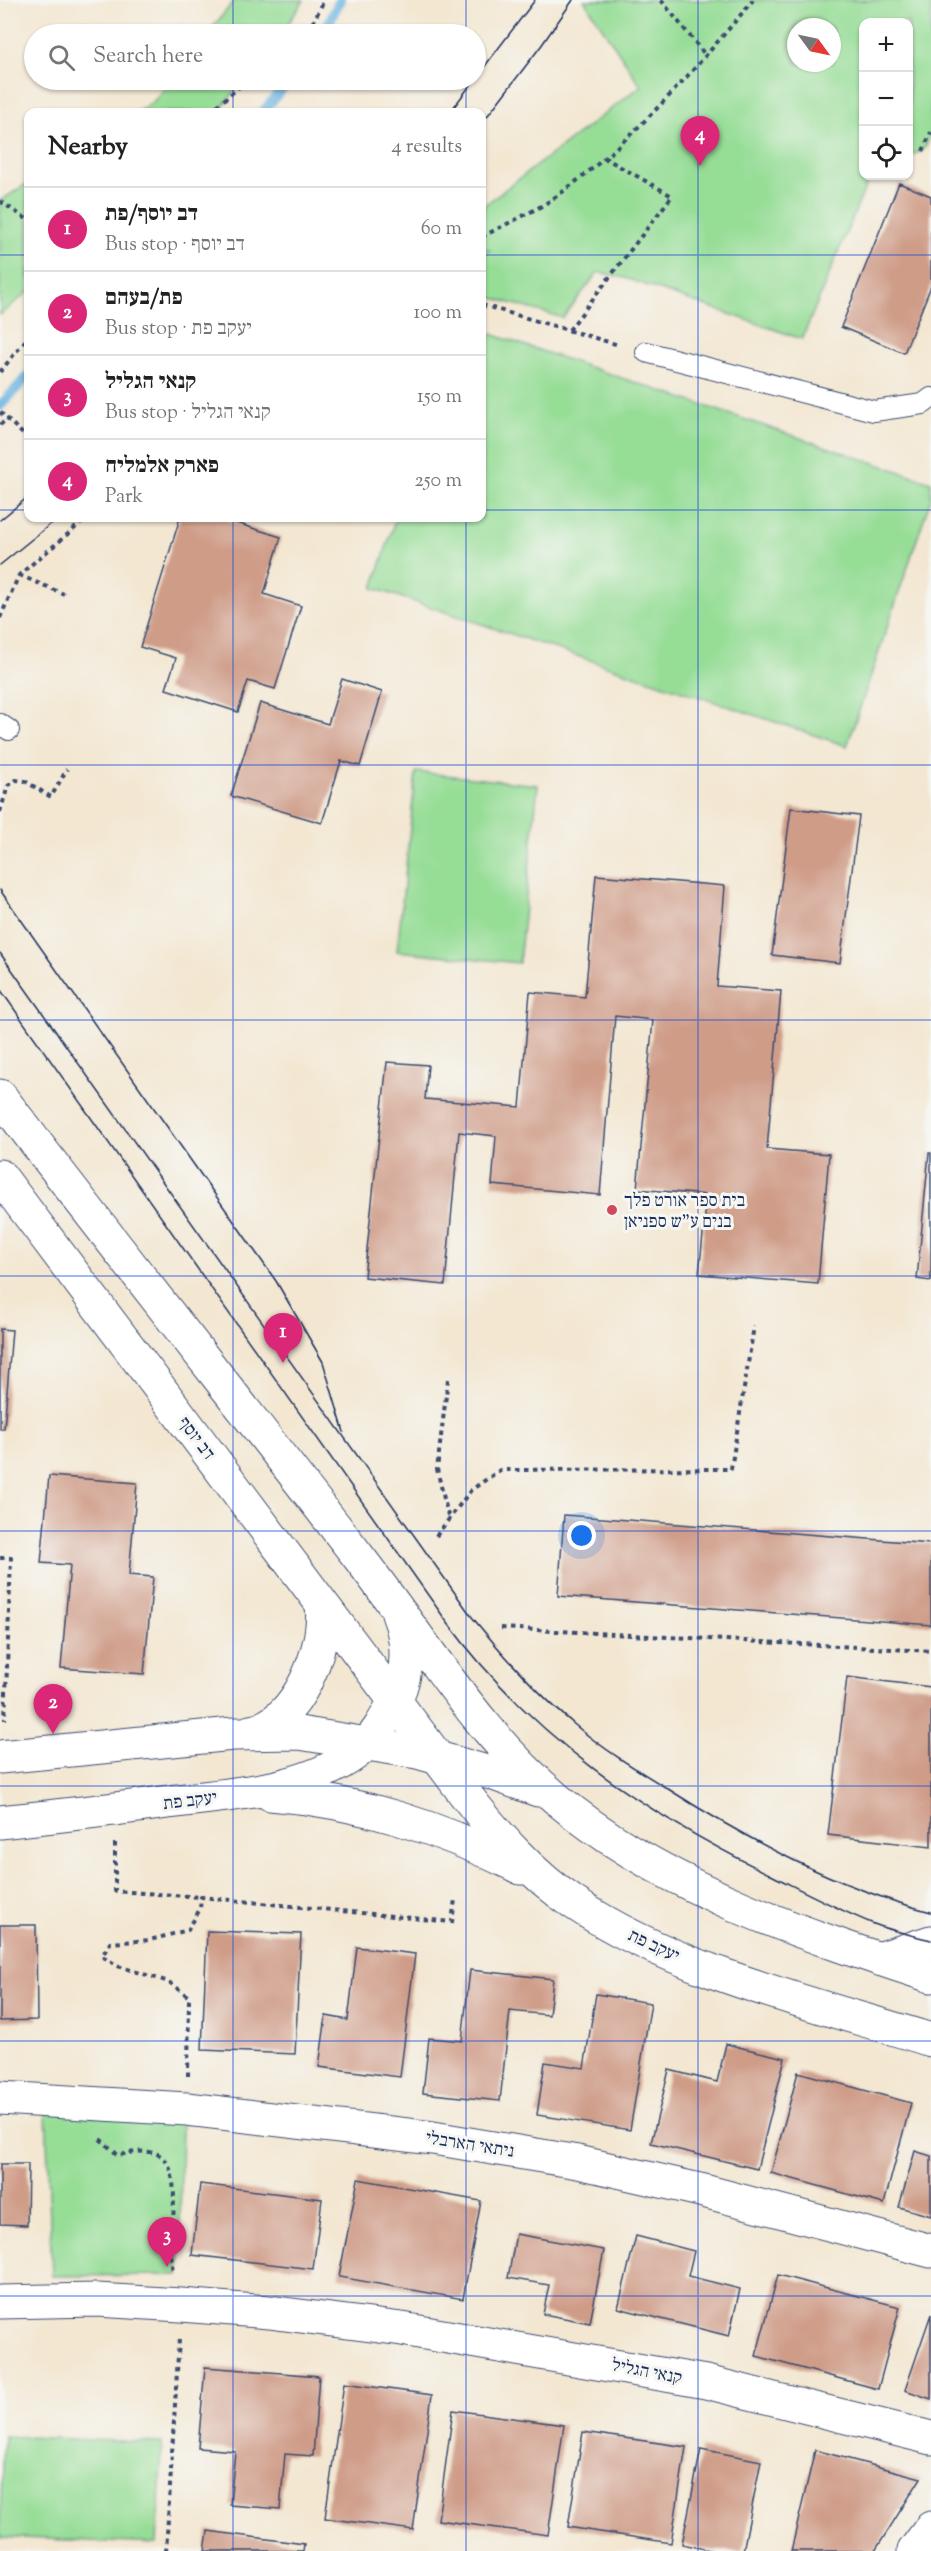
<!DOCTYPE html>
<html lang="en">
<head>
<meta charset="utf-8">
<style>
	body { margin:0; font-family:"Sorts Mill Goudy","Frank Ruhl Libre",serif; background:#f6f6f6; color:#222 }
	.controls { position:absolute; right:18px; top:18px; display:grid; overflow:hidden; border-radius:12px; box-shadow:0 2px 4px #0004 }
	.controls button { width:54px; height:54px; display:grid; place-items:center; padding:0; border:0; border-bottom:2px solid #e0e0e0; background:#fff; color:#222; font:30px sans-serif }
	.compass { position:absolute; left:787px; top:18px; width:54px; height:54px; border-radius:50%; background:#fff; box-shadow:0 2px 4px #0004; rotate:123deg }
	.you { position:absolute; left:582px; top:1536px; width:21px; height:21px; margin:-15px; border:4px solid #fff; border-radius:50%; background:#1a73e8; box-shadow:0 0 0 9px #1a73e833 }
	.badge { display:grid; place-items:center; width:39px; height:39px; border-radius:50%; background:#db2777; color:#fff; font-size:20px; font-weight:700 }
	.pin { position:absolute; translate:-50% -50px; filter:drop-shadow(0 2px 3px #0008) }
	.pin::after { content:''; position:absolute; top:32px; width:21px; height:18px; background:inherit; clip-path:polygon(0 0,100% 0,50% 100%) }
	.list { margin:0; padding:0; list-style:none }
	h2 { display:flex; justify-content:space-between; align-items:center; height:78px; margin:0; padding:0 24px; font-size:26px }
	h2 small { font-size:20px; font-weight:400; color:#767676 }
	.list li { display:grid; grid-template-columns:39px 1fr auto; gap:18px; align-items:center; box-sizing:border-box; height:84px; padding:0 24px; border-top:2px solid #e0e0e0 }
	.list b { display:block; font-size:22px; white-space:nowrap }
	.list p { margin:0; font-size:20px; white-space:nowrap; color:#767676 }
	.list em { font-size:20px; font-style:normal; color:#767676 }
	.icon { flex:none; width:33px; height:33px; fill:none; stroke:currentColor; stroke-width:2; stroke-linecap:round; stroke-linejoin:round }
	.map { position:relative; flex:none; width:931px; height:2551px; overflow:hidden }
	.search { position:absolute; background:#fff; box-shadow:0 2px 4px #0004; left:24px; top:24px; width:462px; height:66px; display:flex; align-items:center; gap:15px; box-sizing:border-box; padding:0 21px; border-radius:33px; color:#767676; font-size:22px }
	.panel { position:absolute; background:#fff; box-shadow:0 2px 4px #0004; left:24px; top:108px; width:462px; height:414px; border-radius:12px }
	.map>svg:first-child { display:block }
	.green { fill:#96dd96; stroke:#58867a; stroke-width:1.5; fill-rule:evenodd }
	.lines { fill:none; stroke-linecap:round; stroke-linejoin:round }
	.stream { stroke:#65b1de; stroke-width:10 }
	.building { fill:#cf9c88 }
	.lane-casing { stroke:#3b4b6f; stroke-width:22 }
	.street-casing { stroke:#3b4b6f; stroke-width:35 }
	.secondary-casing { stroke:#3b4b6f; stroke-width:35 }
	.path { stroke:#3b4b6f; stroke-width:4; stroke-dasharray:4.5 4.5; stroke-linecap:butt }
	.lane { stroke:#fff; stroke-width:20 }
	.street { stroke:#fff; stroke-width:33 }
	.secondary { stroke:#fff; stroke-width:33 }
	.tram { stroke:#1b2f5e; stroke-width:1.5 }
	.grid { fill:none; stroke:#1d4ed8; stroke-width:1.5; stroke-opacity:0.55 }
	.poi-dot { fill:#d1495b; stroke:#f6f6f2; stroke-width:2 }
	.labels { text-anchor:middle; stroke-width:6; stroke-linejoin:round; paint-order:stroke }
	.poi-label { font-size:18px; fill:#1b2f5e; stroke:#f6f6f2; text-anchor:start }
	.street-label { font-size:18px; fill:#1b2f5e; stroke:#f6f6f2 }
</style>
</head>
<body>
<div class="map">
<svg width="931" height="2551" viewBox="0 0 931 2551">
	<rect width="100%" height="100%" fill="#f6f6f2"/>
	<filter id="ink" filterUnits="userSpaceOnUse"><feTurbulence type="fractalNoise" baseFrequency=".0167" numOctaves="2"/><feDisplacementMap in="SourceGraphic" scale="12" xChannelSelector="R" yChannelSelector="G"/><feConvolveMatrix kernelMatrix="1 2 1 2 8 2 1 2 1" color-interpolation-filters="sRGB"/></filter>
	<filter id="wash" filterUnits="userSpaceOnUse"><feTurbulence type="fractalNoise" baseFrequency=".008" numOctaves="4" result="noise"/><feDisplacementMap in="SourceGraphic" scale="24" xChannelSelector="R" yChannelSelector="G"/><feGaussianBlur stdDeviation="1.35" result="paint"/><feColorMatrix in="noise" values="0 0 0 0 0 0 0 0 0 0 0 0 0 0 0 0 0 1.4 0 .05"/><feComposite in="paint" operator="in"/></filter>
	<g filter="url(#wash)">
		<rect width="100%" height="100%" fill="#f3e7d2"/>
		<!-- green -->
		<path class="green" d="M235 0H304L281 34H207Z
			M584 0H931V135L923 151 909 156 908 22H864V176H870L802 339 625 278 598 272 563 318 482 295V255L490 250 482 248V207L641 86ZM796 27H832V63H796Z
			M172 80H244L218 112H137L154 101Z
			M28 183V292L0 315V201Z
			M482 331 931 482V498L847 746 373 588 396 518H482Z
			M416 772 538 785 519 963 397 951Z
			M46 2111 182 2122 179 2275 52 2276Z
			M3 2436 162 2443 157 2544 0 2537Z"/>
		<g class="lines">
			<!-- stream -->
			<path class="stream" d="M323 34 340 0
				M263 112 289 80
				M0 406 28 376"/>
		</g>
		<g id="blocks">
			<!-- building -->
			<path class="building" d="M899 183 931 196V286L904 353 841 327Z
				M180 518H220L281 537 264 594 301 606 275 689 248 681 238 712 166 689 176 658 140 647Z
				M342 679 382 692 360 766 341 761 322 823 231 796 260 703 328 724Z
				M791 808 859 816 840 963 772 955Z
				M596 875 725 886 717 986 781 991 767 1149 829 1154 818 1284 699 1274 707 1195 637 1189 653 1020 615 1016 600 1195 492 1185 496 1136 459 1132 445 1285 364 1277 387 1062 428 1065 425 1099 520 1107 530 992 585 997Z
				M929 1153H931V1281L917 1279Z
				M0 1329 12 1330 4 1429H0Z
				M49 1476 137 1483 129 1575 153 1577 144 1674 61 1668 70 1565 41 1563Z
				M564 1515 931 1544V1625L558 1596Z
				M847 1677 931 1687V1847L828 1835Z
				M0 1925H36L37 2020 0 2021Z
				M207 1931 301 1934 295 2054 202 2050Z
				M357 1947 415 1954 400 2077 319 2067 326 2016 348 2020Z
				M470 1970 553 1979 549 2015 510 2011 500 2101 423 2093 429 2038 462 2041Z
				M596 1994 651 2003 630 2130 537 2115 545 2062 584 2068Z
				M726 2044 785 2058 757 2169 651 2143 669 2070 717 2082Z
				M798 2072 911 2103 884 2204 771 2173Z
				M915 2151 931 2156V2216L899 2207Z
				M0 2164H28L27 2225 0 2224Z
				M358 2179 481 2201 463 2299 339 2277Z
				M200 2184 322 2199 313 2269 192 2255Z
				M516 2234 604 2250 590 2323 543 2314 549 2285 508 2278Z
				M636 2236 694 2251 688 2276 740 2289 729 2336 618 2308Z
				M778 2275 900 2307 878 2389 756 2356Z
				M931 2314V2399L905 2390Z
				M205 2367 319 2376 313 2456 285 2454 280 2509 230 2505 235 2451 198 2448Z
				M344 2383 432 2395 413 2530 325 2518Z
				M453 2410 564 2425 548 2535 438 2520Z
				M583 2432 686 2447 671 2543 568 2527Z
				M701 2449 761 2461 743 2551H714L682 2544Z
				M815 2450 921 2478 875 2551H791Z
				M208 2531 304 2544 303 2551H205Z"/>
		</g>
	</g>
	<g filter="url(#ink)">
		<use href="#blocks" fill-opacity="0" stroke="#3b4b6f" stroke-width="1.5"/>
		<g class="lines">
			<defs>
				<path id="lane" d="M646 352 874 411 923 404 931 398
					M0 724 9 730"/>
				<path id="street" d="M879 1959 931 1942
					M0 2098 187 2109 433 2138 578 2162 700 2190 931 2251
					M0 2302 97 2300 181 2305 269 2312 402 2329 706 2382 931 2438
					M914 2551 931 2528"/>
				<path id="secondary" d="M0 1096C119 1252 241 1405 361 1560 428 1647 485 1745 573 1812 678 1893 806 1935 931 1976
					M0 1176 465 1794C497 1835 531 1874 574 1903 675 1971 815 2004 931 2040
					M250 1732C298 1724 327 1647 322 1605
					M0 1757 233 1734 299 1733 417 1752 494 1774 538 1790
					M270 1794C360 1801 441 1828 521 1868
					M0 1822C56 1816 112 1810 168 1802 231 1794 303 1792 356 1753 376 1738 385 1720 396 1698 409 1672 409 1641 398 1614"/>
			</defs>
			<!-- lane casing -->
			<use href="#lane" class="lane-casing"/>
			<!-- street casing -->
			<use href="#street" class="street-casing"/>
			<!-- secondary casing -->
			<use href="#secondary" class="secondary-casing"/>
			<!-- path -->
			<path class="path" d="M661 0 706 56
				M298 34 314 21 324 0
				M210 112 247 80
				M923 151 931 132
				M0 201 28 220
				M482 237C505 224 532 213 554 198 630 144 694 71 753 0
				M482 305 619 345
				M569 330 672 196 605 158
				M0 372 28 337
				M0 412 28 439
				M0 425 7 419
				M84 521 95 518
				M19 575 64 594
				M0 618 19 575 87 518
				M0 812 8 786 16 780 25 781 51 797 67 769
				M448 1379 437 1469 449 1520
				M436 1536 471 1490 500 1470 731 1469 754 1326
				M0 1558H11L5 1720
				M501 1628 931 1651
				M115 1843V1891L201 1897
				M188 2076 189 1997 169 1982 118 1966 102 1956 110 1943 150 1940 188 1930 200 1909 201 1897 452 1922 455 1899
				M100 2139 118 2155C127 2154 140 2150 150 2152 191 2157 165 2241 173 2270
				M166 2551 179 2339"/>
			<!-- lane -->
			<use href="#lane" class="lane"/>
			<!-- street -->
			<use href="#street" class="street"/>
			<!-- secondary -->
			<use href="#secondary" class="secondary"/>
			<!-- tram -->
			<path class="tram" d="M450 112 535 0
				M482 123 541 46 573 0
				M0 520 28 497
				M0 565 58 518
				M0 890 276 1281 323 1362 344 1432
				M0 953 472 1617C503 1655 537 1693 575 1725 603 1749 634 1768 665 1787 748 1840 835 1887 931 1912
				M0 989 447 1622C533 1738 643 1812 771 1875 805 1892 839 1910 874 1924 892 1931 912 1935 931 1940"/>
		</g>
	</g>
	<!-- grid -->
	<path class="grid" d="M233 0V34M466 0V34M698 0V2551M233 80V112M466 80V112M0 255H28M482 255H931M0 510H28M482 510H931M233 518V2551M466 518V2551M0 765H931M0 1020H931M0 1276H931M0 1531H931M0 1786H931M0 2041H931M0 2296H931"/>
	<!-- markers -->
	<circle class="poi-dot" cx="612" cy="1210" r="6"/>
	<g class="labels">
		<!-- poi labels -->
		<g class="poi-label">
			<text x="624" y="1206">בית ספר אורט פלך<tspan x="624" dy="21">בנים ע"ש ספניאן</tspan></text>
		</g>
		<!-- street labels -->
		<g class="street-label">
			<text transform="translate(197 1438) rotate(53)" y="6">דב יוסף</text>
			<text transform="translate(190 1800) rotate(-7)" y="6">יעקב פת</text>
			<text transform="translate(654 1945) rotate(25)" y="6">יעקב פת</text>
			<text transform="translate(470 2144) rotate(9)" y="6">ניתאי הארבלי</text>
			<text transform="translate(647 2371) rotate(11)" y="6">קנאי הגליל</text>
		</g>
	</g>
</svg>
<div class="controls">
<button>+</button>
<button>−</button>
<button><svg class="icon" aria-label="locate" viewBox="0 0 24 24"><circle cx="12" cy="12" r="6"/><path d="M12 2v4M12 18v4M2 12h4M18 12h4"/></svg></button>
</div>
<svg class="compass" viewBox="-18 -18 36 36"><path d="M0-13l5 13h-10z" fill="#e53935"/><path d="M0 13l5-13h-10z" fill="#767676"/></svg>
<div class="you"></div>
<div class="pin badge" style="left:283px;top:1363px">1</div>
<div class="pin badge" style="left:53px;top:1734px">2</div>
<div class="pin badge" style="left:167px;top:2267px">3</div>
<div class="pin badge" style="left:700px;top:166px">4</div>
<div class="search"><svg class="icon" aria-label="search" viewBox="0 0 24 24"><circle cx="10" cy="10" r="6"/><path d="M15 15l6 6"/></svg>Search here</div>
<section class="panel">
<h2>Nearby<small>4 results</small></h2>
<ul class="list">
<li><span class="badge">1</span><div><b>דב יוסף/פת</b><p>Bus stop · דב יוסף</p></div><em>60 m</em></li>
<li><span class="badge">2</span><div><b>פת/בעהם</b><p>Bus stop · יעקב פת</p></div><em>100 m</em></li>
<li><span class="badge">3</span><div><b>קנאי הגליל</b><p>Bus stop · קנאי הגליל</p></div><em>150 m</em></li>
<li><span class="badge">4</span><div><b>פארק אלמליח</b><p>Park</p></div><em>250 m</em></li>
</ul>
</section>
</div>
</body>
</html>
